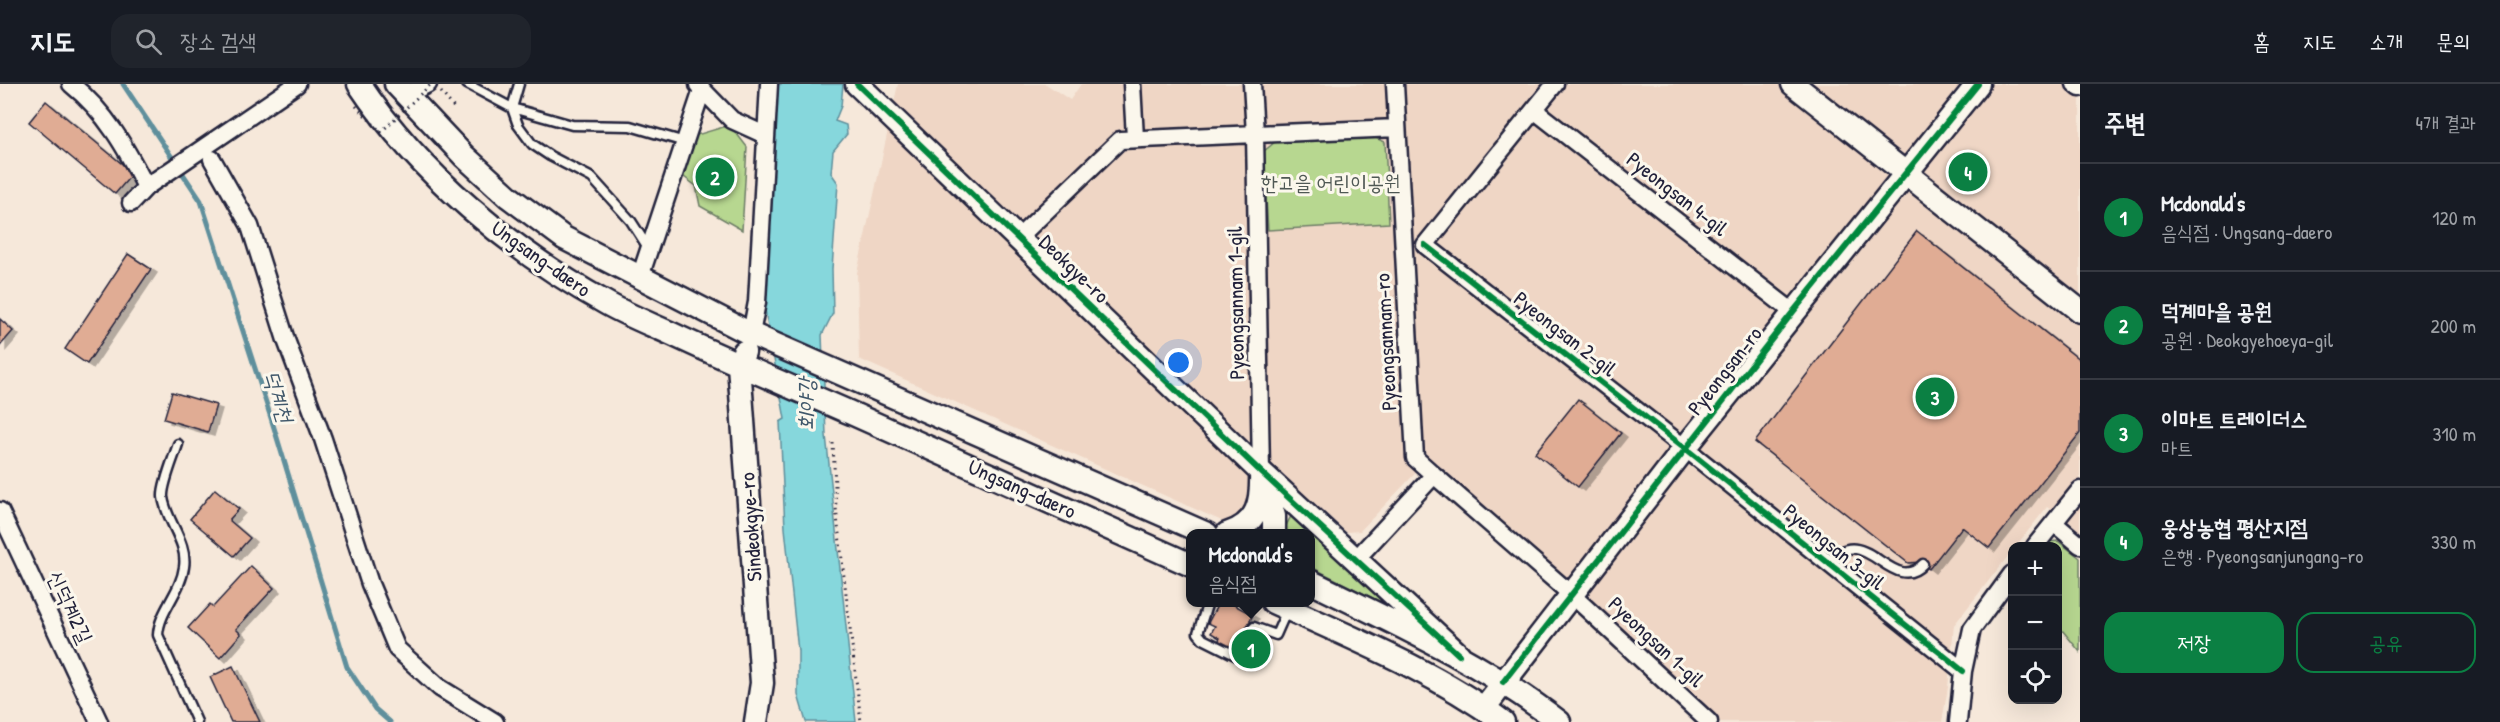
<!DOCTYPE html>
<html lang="ko">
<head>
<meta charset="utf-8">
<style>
	body { margin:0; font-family:"Patrick Hand","Poor Story",sans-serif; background:#20242c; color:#f1f3f6 }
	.controls { position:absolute; right:18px; bottom:18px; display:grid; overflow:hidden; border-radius:12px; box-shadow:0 6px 24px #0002 }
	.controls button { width:54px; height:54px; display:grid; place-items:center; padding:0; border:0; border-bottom:2px solid #363941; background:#171b24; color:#f1f3f6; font:30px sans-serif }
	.you { position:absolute; left:1179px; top:279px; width:21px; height:21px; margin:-15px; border:4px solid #fff; border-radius:50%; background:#1a73e8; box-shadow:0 0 0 9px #1a73e833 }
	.badge { display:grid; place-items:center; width:39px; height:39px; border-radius:50%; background:#0b8043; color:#fff; font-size:20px; font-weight:700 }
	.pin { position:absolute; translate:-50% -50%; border:3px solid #fff; box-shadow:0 2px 6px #0006 }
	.popup { position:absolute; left:1186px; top:445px; width:129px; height:78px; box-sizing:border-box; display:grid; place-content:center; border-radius:12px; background:#171b24; filter:drop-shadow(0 2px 4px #0005); font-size:20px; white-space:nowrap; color:#9ea1a6 }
	.popup b { font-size:22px; color:#f1f3f6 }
	.popup::after { content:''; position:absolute; left:50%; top:100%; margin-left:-12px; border:12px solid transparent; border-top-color:#171b24 }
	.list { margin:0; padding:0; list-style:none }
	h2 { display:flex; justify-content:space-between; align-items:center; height:78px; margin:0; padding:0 24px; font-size:26px }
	h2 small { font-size:20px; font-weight:400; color:#9ea1a6 }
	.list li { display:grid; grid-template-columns:39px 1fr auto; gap:18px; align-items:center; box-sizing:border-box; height:108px; padding:0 24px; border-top:2px solid #363941 }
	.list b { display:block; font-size:22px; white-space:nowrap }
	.list p { margin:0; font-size:20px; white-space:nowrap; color:#9ea1a6 }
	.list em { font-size:20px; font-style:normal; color:#9ea1a6 }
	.actions { display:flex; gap:12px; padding:18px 24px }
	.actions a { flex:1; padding:14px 0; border:2px solid #0b8043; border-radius:18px; text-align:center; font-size:21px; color:#0b8043 }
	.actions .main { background:#0b8043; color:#fff }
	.icon { flex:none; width:33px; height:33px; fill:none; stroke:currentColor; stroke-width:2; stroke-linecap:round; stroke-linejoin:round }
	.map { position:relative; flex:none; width:2080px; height:638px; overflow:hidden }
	header { display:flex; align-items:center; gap:36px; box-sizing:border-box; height:84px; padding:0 30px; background:#171b24; border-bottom:2px solid #363941 }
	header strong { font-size:28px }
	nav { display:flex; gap:33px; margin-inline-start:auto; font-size:21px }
	.search { width:420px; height:54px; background:#20242c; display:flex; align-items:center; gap:15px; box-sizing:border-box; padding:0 21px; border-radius:18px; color:#9ea1a6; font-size:22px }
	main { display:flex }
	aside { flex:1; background:#171b24 }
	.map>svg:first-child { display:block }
	.built { fill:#efd6c5 }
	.green { fill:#b7d790; stroke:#6c7c66; stroke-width:1.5 }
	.water { fill:#86d7dc; stroke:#5e8f9c; stroke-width:1.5 }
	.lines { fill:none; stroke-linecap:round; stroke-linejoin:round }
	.stream { stroke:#5e8f9c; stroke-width:5 }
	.building { fill:#e0ac94; stroke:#22223b; stroke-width:1.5; filter:url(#shadow) }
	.lane-casing { stroke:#22223b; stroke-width:13 }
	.street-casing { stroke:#22223b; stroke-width:21 }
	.secondary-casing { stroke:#22223b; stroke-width:27 }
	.path { stroke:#22223b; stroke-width:3; stroke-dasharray:1.5 4.5; stroke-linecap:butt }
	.lane { stroke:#fbf7ec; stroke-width:8 }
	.street { stroke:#fbf7ec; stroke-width:16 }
	.secondary { stroke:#fbf7ec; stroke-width:22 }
	.path-bridge { stroke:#22223b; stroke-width:3; stroke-dasharray:1.5 4.5; stroke-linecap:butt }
	.cycleway-casing { stroke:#fbf7ec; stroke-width:10 }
	.cycleway { stroke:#00873e; stroke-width:6 }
	.labels { text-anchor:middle; stroke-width:6; stroke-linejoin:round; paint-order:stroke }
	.park-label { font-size:21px; fill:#4f5854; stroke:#fbf7ec }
	.street-label { font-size:21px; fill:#22223b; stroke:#fbf7ec }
	.water-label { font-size:22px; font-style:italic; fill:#40586b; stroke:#fbf7ec }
</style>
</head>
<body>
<header>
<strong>지도</strong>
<div class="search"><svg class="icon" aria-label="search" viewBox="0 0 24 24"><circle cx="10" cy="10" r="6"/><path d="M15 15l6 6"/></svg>장소 검색</div>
<nav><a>홈</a><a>지도</a><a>소개</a><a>문의</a></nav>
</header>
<main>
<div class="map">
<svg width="2080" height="638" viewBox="0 0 2080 638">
	<defs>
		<filter id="shadow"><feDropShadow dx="6" dy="4" stdDeviation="0" flood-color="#0004"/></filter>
	</defs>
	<rect width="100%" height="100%" fill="#f6e8da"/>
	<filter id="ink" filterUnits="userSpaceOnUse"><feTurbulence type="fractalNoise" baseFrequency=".0167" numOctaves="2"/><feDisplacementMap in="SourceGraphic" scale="12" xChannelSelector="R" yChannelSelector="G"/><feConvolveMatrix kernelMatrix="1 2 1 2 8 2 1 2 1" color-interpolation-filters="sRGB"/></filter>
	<g filter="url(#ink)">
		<!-- built -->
		<path class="built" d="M898 0H1046L1070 16 1081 0H2065L2080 12V448L2047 423 2016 462H2012V467L1954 541 1948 603 1942 638H1720L1430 374 1360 447 1346 448 1276 384 1234 436 1224 438 859 275 857 189Z"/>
		<!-- green -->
		<path class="green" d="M730 41 747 63 742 146 700 122 696 102 672 84 683 55Z
			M1373 53 1385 58 1389 139 1268 146 1263 68 1275 58Z
			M1294 426 1408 532 1311 483V450H1282Z
			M2058 457 2080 474V568L2058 541V462H2045L2048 458Z"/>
		<!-- water -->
		<path class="water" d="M775 0H843L841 22 835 37 846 41 847 50 833 67 831 89 838 99 832 185 833 229 822 251 826 351 856 638H806L798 611V567L785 444 780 338 785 335 765 226 771 111 769 73Z"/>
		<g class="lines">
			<!-- stream -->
			<path class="stream" d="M123 0 201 117 271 334 347 583 375 625 390 638"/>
		</g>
		<!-- building -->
		<path class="building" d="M46 17 133 89 115 110 29 38Z
			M1917 147 2080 276V349L1989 464 1962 443 1929 485 1920 478 1908 479 1755 358Z
			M128 170 151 185 87 280 65 265Z
			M0 235 13 247 0 262Z
			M172 308 216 321 208 348 164 335Z
			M1578 315 1621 349 1578 403 1535 369Z
			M215 405 239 425 229 436 250 454 234 472 190 435Z
			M251 482 274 504 236 545 241 550 220 574 188 544 210 520 213 523Z
			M1219 518H1229L1253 531 1233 568 1217 560 1220 554 1211 549 1215 542 1208 539Z
			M233 582 260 638H231L210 593Z"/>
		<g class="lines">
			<defs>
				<path id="lane" d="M467 0 512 24 572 41 630 42 685 58
					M519 0 512 24 518 41 532 60 550 72 592 94 631 137 649 165
					M178 360C174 373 162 401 163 413 166 437 188 458 184 483 181 508 159 527 158 551L197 638
					M1828 480C1863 432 1892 514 1923 480
					M1208 518 1198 549 1203 555 1237 572 1254 543 1276 551 1287 526"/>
				<path id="street" d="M71 0C106 28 126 64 146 103
					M1132 0 1135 54
					M1252 0 1255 50 1261 388
					M2075 0 2080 4
					M698 1 732 36 765 51
					M405 11 428 0
					M1534 26 1793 228
					M212 75 250 142 286 256 323 355 370 500 397 565 440 604 495 638
					M131 119 146 103 297 0
					M1018 154 1120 56 1397 44
					M1425 161 1685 364 1963 587
					M1425 161 1555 0
					M640 193 702 6
					M751 250 757 218 769 0
					M1434 391 1572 511 1709 638
					M0 427 99 638
					M2054 439 2080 461
					M2035 462 2080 406
					M1357 474 1434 391 1415 374 1395 0
					M1958 638 1963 587 1972 545 2012 490"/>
				<path id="secondary" d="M359 0C419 90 512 167 606 219 627 231 650 240 672 250 731 278 792 303 851 329 965 379 1078 430 1191 481
					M396 0 464 72 509 113 564 154 751 250 1207 450
					M857 0 1261 388 1459 571
					M1793 0 2080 227
					M744 268 739 281 762 599 756 638
					M1265 401 1274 432V450
					M1227 450C1259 440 1262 417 1261 388
					M1311 498C1397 540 1483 579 1559 638
					M1273 518C1352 554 1434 587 1503 638
					M1484 624 1685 364 1978 0"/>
			</defs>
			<!-- lane casing -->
			<use href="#lane" class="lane-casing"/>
			<!-- street casing -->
			<use href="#street" class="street-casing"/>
			<!-- secondary casing -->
			<use href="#secondary" class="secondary-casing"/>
			<!-- path -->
			<path class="path" d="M441 8 455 25
				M833 359 836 424 861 638"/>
			<!-- lane -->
			<use href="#lane" class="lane"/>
			<!-- street -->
			<use href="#street" class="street"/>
			<!-- secondary -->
			<use href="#secondary" class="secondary"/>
			<!-- path-bridge -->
			<path class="path-bridge" d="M356 22 381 48 431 0"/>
			<defs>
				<path id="cycleway" d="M857 0 1261 388 1459 571
					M1425 161 1685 364 1963 587
					M1503 598 1793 228 1978 0"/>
			</defs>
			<!-- cycleway casing -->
			<use href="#cycleway" class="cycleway-casing"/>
			<!-- cycleway -->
			<use href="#cycleway" class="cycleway"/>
		</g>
	</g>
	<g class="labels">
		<!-- park labels -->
		<g class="park-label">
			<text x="1331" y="106">한고을 어린이공원</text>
		</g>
		<!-- street labels -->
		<g class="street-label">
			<text transform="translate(1677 110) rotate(38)" y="7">Pyeongsan 4-gil</text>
			<text transform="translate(541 175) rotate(35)" y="7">Ungsang-daero</text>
			<text transform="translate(1074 185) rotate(44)" y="7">Deokgye-ro</text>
			<text transform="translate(1236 219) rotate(-91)" y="7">Pyeongsannam 1-gil</text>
			<text transform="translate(1565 250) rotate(38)" y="7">Pyeongsan 2-gil</text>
			<text transform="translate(1386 258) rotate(-93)" y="7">Pyeongsannam-ro</text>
			<text transform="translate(1725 287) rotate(-52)" y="7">Pyeongsan-ro</text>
			<text transform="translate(1022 405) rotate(24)" y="7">Ungsang-daero</text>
			<text transform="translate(751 443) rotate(-94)" y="7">Sindeokgye-ro</text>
			<text transform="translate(1834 463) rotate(39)" y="7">Pyeongsan 3-gil</text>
			<text transform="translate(70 523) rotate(65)" y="7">신덕계2길</text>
			<text transform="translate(1656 558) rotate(43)" y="7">Pyeongsan 1-gil</text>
		</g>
		<!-- water labels -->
		<g class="water-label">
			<text transform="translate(279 312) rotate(73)" y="8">덕계천</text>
			<text transform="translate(806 320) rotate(-90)" y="8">회야강</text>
		</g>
	</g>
</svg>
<div class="controls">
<button>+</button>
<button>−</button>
<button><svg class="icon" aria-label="locate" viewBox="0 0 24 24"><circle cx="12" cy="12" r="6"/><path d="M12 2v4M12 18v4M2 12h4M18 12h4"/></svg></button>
</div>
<div class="you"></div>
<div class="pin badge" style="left:1251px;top:565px">1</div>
<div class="popup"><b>Mcdonald's</b>음식점</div>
<div class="pin badge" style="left:715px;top:93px">2</div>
<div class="pin badge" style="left:1935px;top:313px">3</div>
<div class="pin badge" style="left:1968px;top:88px">4</div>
</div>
<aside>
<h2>주변<small>4개 결과</small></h2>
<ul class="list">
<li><span class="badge">1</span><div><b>Mcdonald's</b><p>음식점 · Ungsang-daero</p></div><em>120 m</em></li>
<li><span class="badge">2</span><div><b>덕계마을 공원</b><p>공원 · Deokgyehoeya-gil</p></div><em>200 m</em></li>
<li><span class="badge">3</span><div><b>이마트 트레이더스</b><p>마트</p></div><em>310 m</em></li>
<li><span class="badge">4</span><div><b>웅상농협 평산지점</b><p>은행 · Pyeongsanjungang-ro</p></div><em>330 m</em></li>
</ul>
<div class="actions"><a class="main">저장</a><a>공유</a></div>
</aside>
</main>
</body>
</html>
